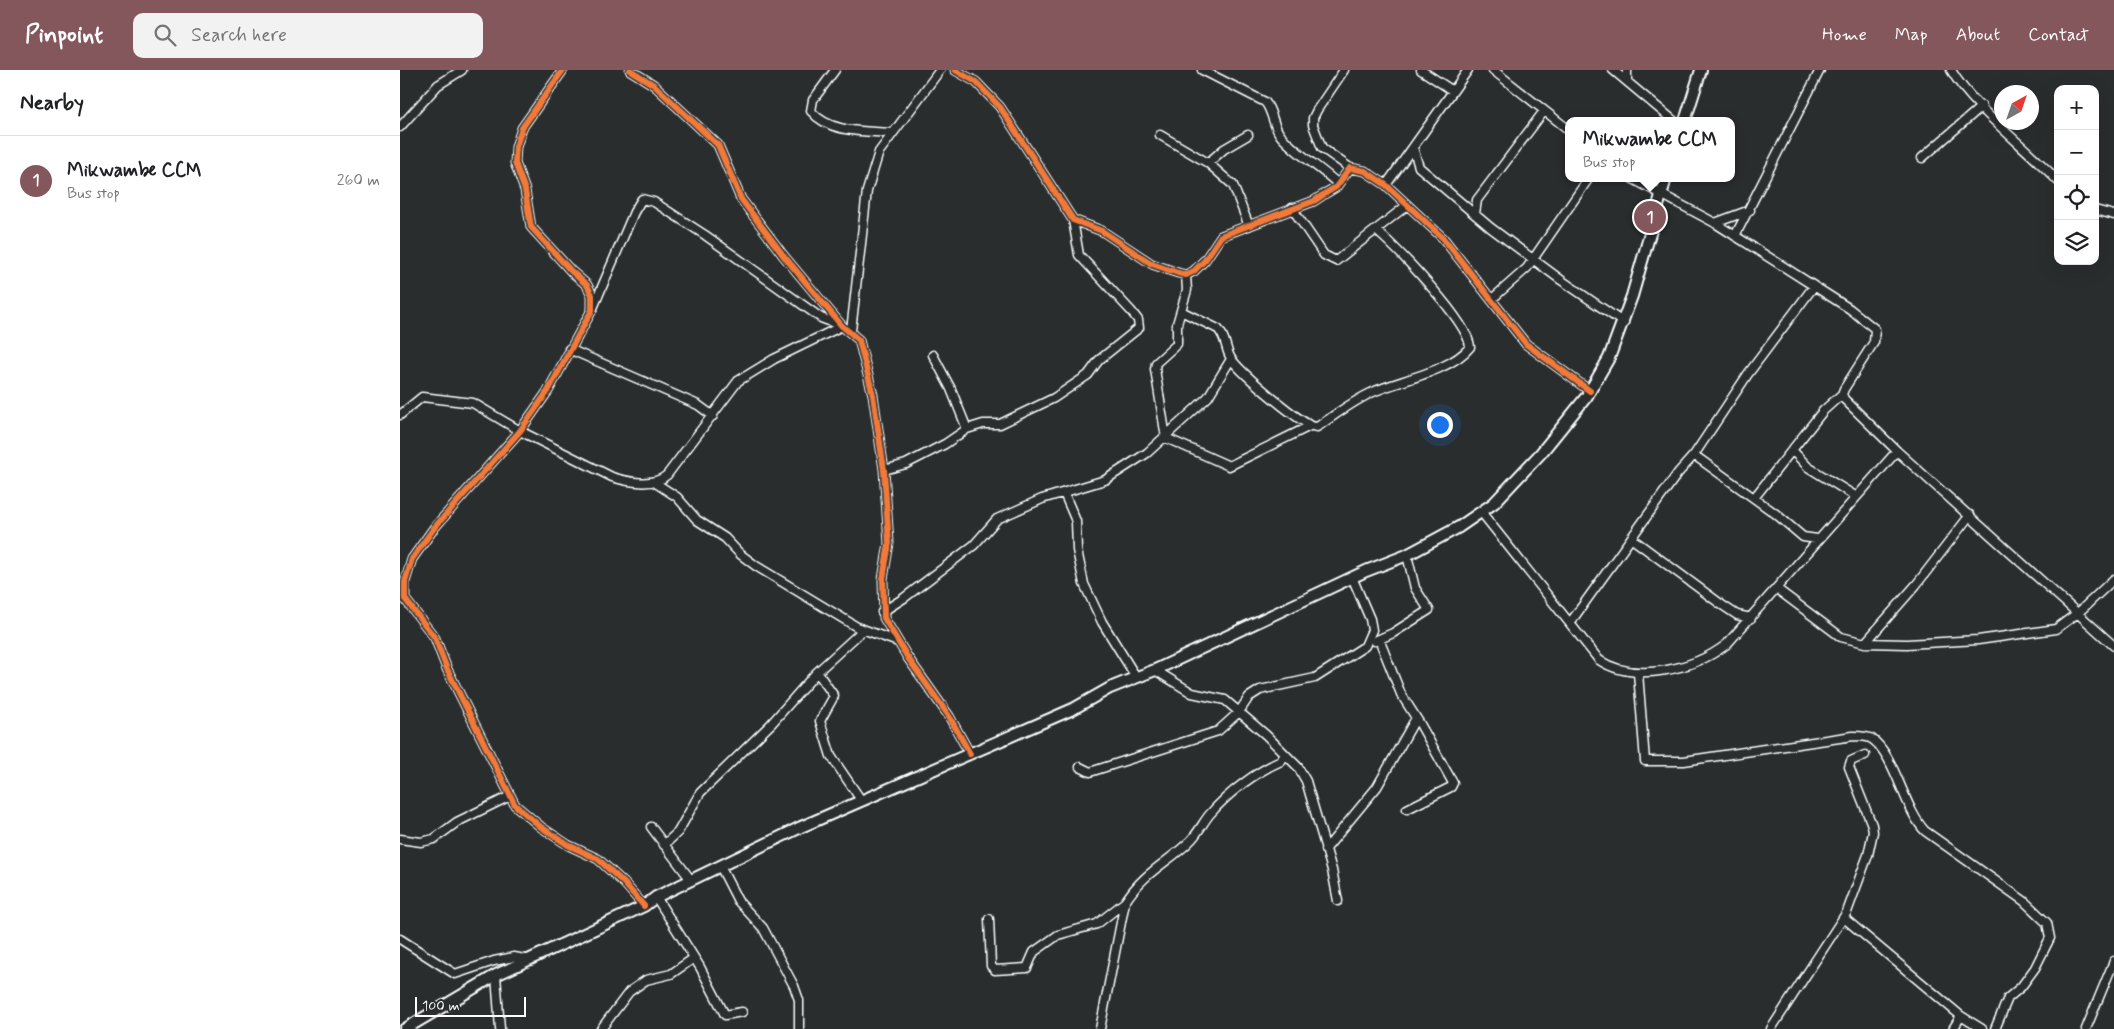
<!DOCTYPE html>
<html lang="en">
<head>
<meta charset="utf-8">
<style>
	body { margin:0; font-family:Mynerve,sans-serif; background:#f2f2f2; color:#202124 }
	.controls { position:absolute; right:15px; top:15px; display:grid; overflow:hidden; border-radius:10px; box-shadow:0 5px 20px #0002 }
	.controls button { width:45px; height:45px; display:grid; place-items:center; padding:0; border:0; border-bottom:1px solid #e0e0e0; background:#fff; color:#202124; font:25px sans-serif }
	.compass { position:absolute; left:1594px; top:15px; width:45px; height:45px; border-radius:50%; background:#fff; box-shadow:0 5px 20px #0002; rotate:40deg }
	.scale { position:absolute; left:15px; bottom:12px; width:111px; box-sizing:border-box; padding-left:5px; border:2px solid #fff; border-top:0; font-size:14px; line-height:18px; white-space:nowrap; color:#fff; -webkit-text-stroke:4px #2a2d2e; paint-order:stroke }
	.you { position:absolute; left:1039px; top:354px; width:18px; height:18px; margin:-12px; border:4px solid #fff; border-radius:50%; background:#1a73e8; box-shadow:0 0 0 8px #1a73e833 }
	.badge { display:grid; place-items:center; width:32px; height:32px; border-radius:50%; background:#84575d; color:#fff; font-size:16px; font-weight:700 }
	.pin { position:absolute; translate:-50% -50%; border:2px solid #fff; box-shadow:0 1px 5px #0006 }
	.popup { position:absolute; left:1165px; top:47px; width:170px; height:65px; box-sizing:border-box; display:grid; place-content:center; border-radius:10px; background:#fff; filter:drop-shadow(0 1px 4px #0005); font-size:16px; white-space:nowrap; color:#757577 }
	.popup b { font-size:19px; color:#202124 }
	.popup::after { content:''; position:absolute; left:50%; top:100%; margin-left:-10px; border:10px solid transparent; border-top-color:#fff }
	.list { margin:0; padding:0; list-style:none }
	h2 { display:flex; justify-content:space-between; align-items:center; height:65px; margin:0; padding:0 20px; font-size:21px }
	h2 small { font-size:16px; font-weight:400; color:#757577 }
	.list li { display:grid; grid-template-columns:32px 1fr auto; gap:15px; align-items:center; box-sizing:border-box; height:90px; padding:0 20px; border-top:1px solid #e0e0e0 }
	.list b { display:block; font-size:19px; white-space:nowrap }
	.list p { margin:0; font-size:16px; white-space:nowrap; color:#757577 }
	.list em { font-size:16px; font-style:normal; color:#757577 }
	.icon { flex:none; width:28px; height:28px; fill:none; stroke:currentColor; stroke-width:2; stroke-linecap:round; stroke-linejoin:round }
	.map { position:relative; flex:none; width:1714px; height:959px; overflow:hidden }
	header { display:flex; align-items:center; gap:30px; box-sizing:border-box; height:70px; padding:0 25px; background:#84575d; color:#fff }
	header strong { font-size:24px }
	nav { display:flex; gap:28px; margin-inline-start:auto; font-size:18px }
	.search { width:350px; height:45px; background:#f2f2f2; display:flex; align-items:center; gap:12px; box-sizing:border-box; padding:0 18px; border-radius:10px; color:#757577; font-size:19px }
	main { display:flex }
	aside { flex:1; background:#fff }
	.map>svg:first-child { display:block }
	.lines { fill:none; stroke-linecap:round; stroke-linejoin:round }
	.street-casing { stroke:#fff; stroke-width:11 }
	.secondary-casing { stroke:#fff; stroke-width:14 }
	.street { stroke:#2a2d2e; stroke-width:8 }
	.secondary { stroke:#2a2d2e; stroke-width:10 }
	.cycleway-casing { stroke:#2a2d2e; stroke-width:9 }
	.cycleway { stroke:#f17a3a; stroke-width:6 }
</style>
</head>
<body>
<header>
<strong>Pinpoint</strong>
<div class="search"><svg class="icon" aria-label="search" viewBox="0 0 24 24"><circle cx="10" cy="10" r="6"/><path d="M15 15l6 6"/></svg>Search here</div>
<nav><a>Home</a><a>Map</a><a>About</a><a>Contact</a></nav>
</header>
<main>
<aside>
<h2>Nearby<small></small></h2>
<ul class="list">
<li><span class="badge">1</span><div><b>Mikwambe CCM</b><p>Bus stop</p></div><em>260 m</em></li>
</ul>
</aside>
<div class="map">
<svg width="1714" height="959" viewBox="0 0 1714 959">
	<rect width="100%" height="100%" fill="#2a2d2e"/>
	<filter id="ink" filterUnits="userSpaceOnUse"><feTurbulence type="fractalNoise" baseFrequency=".02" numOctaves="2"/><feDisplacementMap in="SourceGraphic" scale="10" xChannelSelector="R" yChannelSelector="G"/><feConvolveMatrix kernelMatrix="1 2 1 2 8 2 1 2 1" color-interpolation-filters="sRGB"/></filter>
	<g filter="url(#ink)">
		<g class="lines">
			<defs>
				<path id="street" d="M163 0 122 58 116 77 115 93 125 120 131 157 171 201 187 215 192 225V240L148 321 120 361 34 458 12 489 5 512V529L35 568 47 599 115 735 141 757 168 775 198 789 224 813 244 836
					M230 0 254 15 318 75 341 129 383 185 442 256 459 270 473 325 484 400 489 473 483 509 484 548 508 588 549 646 570 684
					M435 0 413 30 411 41C430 64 466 61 493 63
					M555 0 576 12 600 37 673 150 702 161 752 194 778 203 786 205 794 201 805 190 821 166 914 131 926 123 936 117 950 98 965 101 986 115 1043 168 1126 274 1190 321
					M802 0 865 32C873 41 872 55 881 66 898 85 920 97 938 114
					M944 0 917 40 913 48V55L922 78 950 98
					M1021 0 1053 21
					M1093 0 1169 60
					M1213 0 1274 51
					M1551 0C1573 38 1627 78 1658 111
					M1227 11V0
					M0 57 38 15 62 0
					M760 65 808 93 833 115 849 156
					M1013 78 1019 97 1091 158 1161 210 1224 253
					M1522 88 1582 36
					M808 93 824 79 848 65
					M1231 108 1315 153 1450 239 1475 259 1474 272 1444 319 1442 324 1444 329 1497 381 1714 576
					M986 115 1068 0
					M892 138 924 185 936 191 1006 136
					M1695 140 1714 145
					M1075 144 1077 130 1144 41
					M1315 153 1350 140
					M1335 166 1420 0
					M786 205 787 220 777 254V274L756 293 755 299 766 368 829 396 910 356
					M1092 229 1127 198 1189 108
					M193 238 234 142 242 129 254 132 305 165 421 248 442 256
					M781 241 818 259C827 268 825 281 832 290 842 303 904 358 917 357 935 345 953 331 973 322 1000 310 1051 301 1070 277 1069 252 997 179 977 161
					M451 261 467 121 479 82 540 0
					M169 279 298 335 313 346
					M533 285 551 319 567 359
					M0 345 22 327 73 333 120 361 212 407C228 412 254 417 267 405L338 311 374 289 442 256
					M1392 380 1408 397 1455 426
					M1294 385 1376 444 1403 467 1417 469
					M484 400 506 394 545 374 567 359 583 354H600L654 328 688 305 699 290 739 258 738 250 731 241 679 185 673 150
					M254 412 277 427 297 450 325 468 340 484 356 496 457 557 498 572
					M664 423 676 451 677 480 684 514 702 552 736 607
					M1354 428 1423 341 1442 324
					M1082 443 1199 590C1235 614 1295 599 1327 574L1497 381
					M1231 468 1322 535 1337 545 1351 548
					M1377 519 1441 567 1465 573 1507 574 1578 570 1656 559 1679 542 1714 509
					M482 542 504 528 574 475 597 449 642 429 705 410 747 383 808 327 831 289
					M1170 553 1278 403 1294 385 1348 304 1414 216
					M979 569 1001 624 1020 654 1053 713 1051 717 1007 739
					M975 571 993 563 1029 540 1015 518 1007 485
					M1465 573 1516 515 1570 445
					M417 602 434 626 420 651 431 686 461 730
					M1238 603 1245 691H1284L1453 666C1460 666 1467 666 1472 669 1495 685 1504 739 1525 761L1624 831 1647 853 1650 868 1635 898 1621 917 1608 928 1595 959
					M885 684 898 697 906 711 932 800 938 831
					M680 697 690 702 818 661 839 642 849 627 860 620 915 608 965 576 972 560 970 549 952 507
					M251 757 291 810
					M0 769 21 772 34 769 57 752 110 726
					M264 775 278 762 300 723 371 654 417 602 463 560
					M925 780 977 717 1016 648
					M320 796 338 831 363 858 394 916 399 930V959
					M256 827 300 897 325 945 342 942
					M1444 848 1561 946 1582 959
					M589 849 591 896 595 900 627 898 634 882 658 865 697 854 725 832
					M0 869 55 904 94 891 114 887 130 890
					M96 905 100 959
					M201 959 229 922 246 910 271 904 294 888
					M700 959 725 832C744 802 766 794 789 772 798 764 803 752 810 744 829 722 856 702 881 691L885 684 866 665 825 630 792 623 755 600
					M1371 959 1447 842 1468 785 1473 762 1472 755 1449 697 1451 691 1465 685
					M1553 959 1561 946
					M1686 959 1714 891"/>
				<path id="secondary" d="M1285 51 1301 0
					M5 959 96 905 244 836 256 827 401 757 673 639 710 618 755 600 966 501 1007 485 1059 457 1094 433 1141 383 1187 326 1209 288 1232 226 1266 108"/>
			</defs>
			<!-- street casing -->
			<use href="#street" class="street-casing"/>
			<!-- secondary casing -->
			<use href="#secondary" class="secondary-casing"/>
			<!-- street -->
			<use href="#street" class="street"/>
			<!-- secondary -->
			<use href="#secondary" class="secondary"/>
			<defs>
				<path id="cycleway" d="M163 0 122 58 116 77 115 93 125 120 131 157 171 201 187 215 192 225V240L148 321 120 361 34 458 12 489 5 512V529L35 568 47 599 115 735 141 757 168 775 198 789 224 813 244 836
					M230 0 254 15 318 75 341 129 383 185 442 256 459 270 473 325 484 400 489 473 483 509 484 548 508 588 549 646 570 684
					M555 0 576 12 600 37 673 150 702 161 752 194 778 203 786 205 794 201 805 190 821 166 914 131 926 123 936 117 950 98 965 101 986 115 1043 168 1126 274 1190 321"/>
			</defs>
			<!-- cycleway casing -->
			<use href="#cycleway" class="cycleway-casing"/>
			<!-- cycleway -->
			<use href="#cycleway" class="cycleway"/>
		</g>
	</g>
</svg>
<div class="controls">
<button>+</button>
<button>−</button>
<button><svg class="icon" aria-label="locate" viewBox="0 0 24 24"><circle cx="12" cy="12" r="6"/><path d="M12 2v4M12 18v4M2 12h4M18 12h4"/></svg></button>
<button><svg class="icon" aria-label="layers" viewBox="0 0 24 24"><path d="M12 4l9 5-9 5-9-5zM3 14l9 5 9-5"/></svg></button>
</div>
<svg class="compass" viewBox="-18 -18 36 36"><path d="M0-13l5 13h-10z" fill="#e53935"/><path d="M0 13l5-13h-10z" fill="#757577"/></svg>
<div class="scale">100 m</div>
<div class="you"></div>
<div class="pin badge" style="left:1250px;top:147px">1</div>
<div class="popup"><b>Mikwambe CCM</b>Bus stop</div>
</div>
</main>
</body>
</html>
